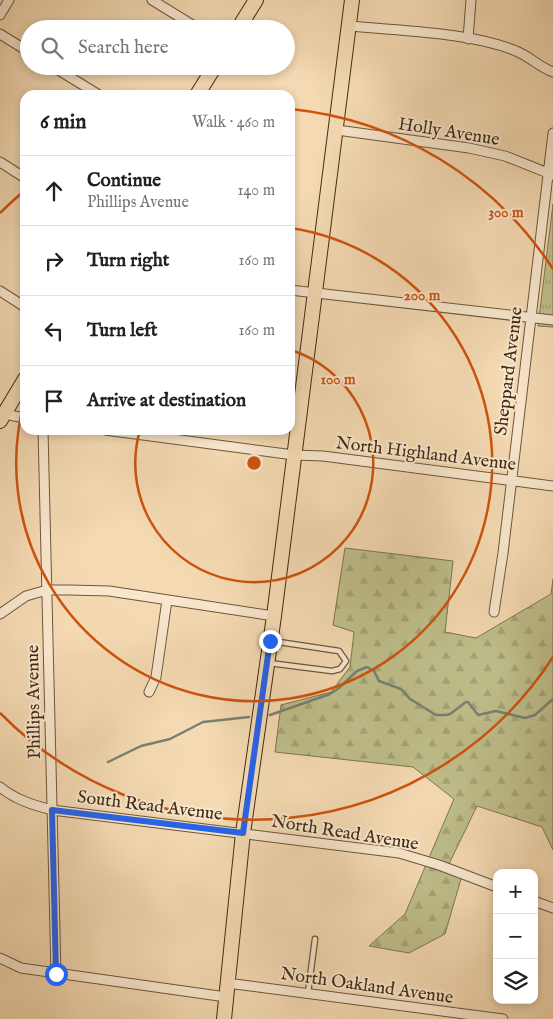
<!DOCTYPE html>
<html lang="en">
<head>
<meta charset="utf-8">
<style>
	body { margin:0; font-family:"IM FELL English",serif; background:#f2f2f2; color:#222 }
	.controls { position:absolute; right:15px; bottom:15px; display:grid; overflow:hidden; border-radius:10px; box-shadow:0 2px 8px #0003 }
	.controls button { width:45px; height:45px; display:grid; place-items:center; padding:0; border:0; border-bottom:1px solid #e0e0e0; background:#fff; color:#222; font:25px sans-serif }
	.stop { position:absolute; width:15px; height:15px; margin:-11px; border:4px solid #2563eb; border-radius:50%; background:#fff }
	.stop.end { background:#2563eb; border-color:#fff; box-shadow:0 1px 5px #0008 }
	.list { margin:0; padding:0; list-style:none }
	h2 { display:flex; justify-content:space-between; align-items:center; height:65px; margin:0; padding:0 20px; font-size:21px }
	h2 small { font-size:16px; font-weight:400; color:#767676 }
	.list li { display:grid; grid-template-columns:32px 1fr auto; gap:15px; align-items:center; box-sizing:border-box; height:70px; padding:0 20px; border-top:1px solid #e0e0e0 }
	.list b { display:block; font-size:19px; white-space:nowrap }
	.list p { margin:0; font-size:16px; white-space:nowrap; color:#767676 }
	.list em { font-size:16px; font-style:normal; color:#767676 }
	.icon { flex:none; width:28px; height:28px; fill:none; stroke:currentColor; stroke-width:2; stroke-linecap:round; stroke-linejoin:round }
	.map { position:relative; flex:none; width:553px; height:1019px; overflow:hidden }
	.search { position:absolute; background:#fff; box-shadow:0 2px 8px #0003; left:20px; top:20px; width:275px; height:55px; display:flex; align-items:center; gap:12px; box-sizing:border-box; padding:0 18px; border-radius:28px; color:#767676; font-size:19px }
	.panel { position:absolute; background:#fff; box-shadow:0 2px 8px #0003; left:20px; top:90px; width:275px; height:345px; border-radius:15px }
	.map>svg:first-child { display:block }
	.forest { fill:url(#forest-firs); stroke:#7e7550 }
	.park { fill:url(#park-tufts); stroke:#7e7550 }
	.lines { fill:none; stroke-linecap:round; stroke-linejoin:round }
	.stream { stroke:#778173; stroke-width:2.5 }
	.lane-casing { stroke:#6c573c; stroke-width:7 }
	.street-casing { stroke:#6c573c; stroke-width:11 }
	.primary-casing { stroke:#3f2c15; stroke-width:16 }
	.lane { stroke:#f8e6cd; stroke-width:4.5 }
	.street { stroke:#f8e6cd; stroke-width:9 }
	.primary { stroke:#f4d9b2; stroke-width:14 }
	.route { stroke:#2563eb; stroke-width:6 }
	.ring { fill:none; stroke:#cf520d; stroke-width:2.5 }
	.labels { text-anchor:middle; stroke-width:4; stroke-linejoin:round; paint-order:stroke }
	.street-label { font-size:18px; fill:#3f2c15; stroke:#f8e6cd }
	.centre { fill:#cf520d; stroke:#f8e6cd; stroke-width:2.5 }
	.ring-label { font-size:15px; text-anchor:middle; font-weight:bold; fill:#cf520d; stroke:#f8e6cd; stroke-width:4; stroke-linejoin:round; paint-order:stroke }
</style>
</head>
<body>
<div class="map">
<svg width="553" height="1019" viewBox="0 0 553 1019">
	<defs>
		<pattern id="forest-firs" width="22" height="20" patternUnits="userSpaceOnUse" patternTransform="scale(1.25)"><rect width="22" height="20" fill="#bebe8a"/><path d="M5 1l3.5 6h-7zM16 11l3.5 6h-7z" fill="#a4a376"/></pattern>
		<pattern id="park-tufts" width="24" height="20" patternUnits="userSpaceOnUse" patternTransform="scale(1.25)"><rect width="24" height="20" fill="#bebe8a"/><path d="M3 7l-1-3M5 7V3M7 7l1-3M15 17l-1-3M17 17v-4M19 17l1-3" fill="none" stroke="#a4a376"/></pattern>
	</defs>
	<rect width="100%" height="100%" fill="#f4d9b2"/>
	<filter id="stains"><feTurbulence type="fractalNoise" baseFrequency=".004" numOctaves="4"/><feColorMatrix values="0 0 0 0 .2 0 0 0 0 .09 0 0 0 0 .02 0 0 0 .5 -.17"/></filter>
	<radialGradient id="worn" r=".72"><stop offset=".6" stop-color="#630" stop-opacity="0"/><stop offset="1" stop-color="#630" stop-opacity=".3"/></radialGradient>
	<!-- forest -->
	<path class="forest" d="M345 548 453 561 445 632 476 638 551 594 553 579V850L542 827 477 806 447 868 463 872 445 934 409 953 369 946 405 914 454 799 413 767 275 752 281 705 331 692 350 667 354 632 333 625Z"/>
	<!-- park -->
	<path class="park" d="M553 204V327L538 326Z"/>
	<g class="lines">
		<!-- stream -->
		<path class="stream" d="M270 715 330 694 339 688 357 671 367 667 374 671 379 681 401 689 410 699 436 715H446L450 714 466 702H468L478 715 496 711 525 718 535 715 553 699
			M108 762 141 746 170 739 203 722 249 717"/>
		<defs>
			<path id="lane" d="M269 663 332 671 340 669 346 661 339 651 272 641
				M308 993 315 939"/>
			<path id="street" d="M152 0 199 29
				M0 15 9 0
				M350 26C399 31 471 32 516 51 529 56 539 67 553 72
				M0 34 29 52
				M468 39 471 0
				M52 66 99 95
				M337 130 469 148 505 156 553 175
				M0 162 25 178
				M290 290 553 320
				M0 291 25 307
				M0 412 4 414 25 418
				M43 430 56 974
				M105 430 294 455 323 456 553 486
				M494 612 503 553 553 133
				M0 614 26 596 47 590H70L109 591 274 616
				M149 692 156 677 167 600
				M0 787C16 800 33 805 52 810L399 853 439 865 497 887
				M534 901 553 908
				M0 958 21 968 226 997
				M227 983 503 1019"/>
			<path id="primary" d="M238 29 256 0
				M197 95 215 66
				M0 421 25 379
				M224 1019 243 833 274 616 352 0"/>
		</defs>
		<!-- lane casing -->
		<use href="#lane" class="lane-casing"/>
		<!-- street casing -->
		<use href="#street" class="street-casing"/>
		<!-- primary casing -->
		<use href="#primary" class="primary-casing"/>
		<!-- lane -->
		<use href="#lane" class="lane"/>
		<!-- street -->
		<use href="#street" class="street"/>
		<!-- primary -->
		<use href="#primary" class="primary"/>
	</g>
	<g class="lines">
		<!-- route -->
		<path class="route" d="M56 974 52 810 243 833 270 641"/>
	</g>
	<!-- distance rings -->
	<g class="ring">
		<path d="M291 350A119 119 0 1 1 140 430"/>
		<path d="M291 228A238 238 0 1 1 25 399"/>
		<path d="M553 657A356 356 0 0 1 0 713M0 213A356 356 0 0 1 23 192M291 109A356 356 0 0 1 553 269"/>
	</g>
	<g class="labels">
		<!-- street labels -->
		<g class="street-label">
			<text transform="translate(449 131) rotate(9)" y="6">Holly Avenue</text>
			<text transform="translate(508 371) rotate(-83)" y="6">Sheppard Avenue</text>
			<text transform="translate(426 453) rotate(7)" y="6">North Highland Avenue</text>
			<text transform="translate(33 702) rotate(-91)" y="6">Phillips Avenue</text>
			<text transform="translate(150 805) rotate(7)" y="6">South Read Avenue</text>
			<text transform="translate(345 832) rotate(9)" y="6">North Read Avenue</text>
			<text transform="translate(367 985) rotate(8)" y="6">North Oakland Avenue</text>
		</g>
	</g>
	<circle cx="254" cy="463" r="8" class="centre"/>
	<g class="ring-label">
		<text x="506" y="217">300 m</text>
		<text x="422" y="300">200 m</text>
		<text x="338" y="384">100 m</text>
	</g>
	<rect width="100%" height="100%" filter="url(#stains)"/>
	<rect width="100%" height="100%" fill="url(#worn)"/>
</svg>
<div class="controls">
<button>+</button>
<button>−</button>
<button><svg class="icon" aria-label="layers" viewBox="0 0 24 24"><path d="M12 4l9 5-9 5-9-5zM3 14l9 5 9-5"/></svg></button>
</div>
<div class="stop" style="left:56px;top:974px"></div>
<div class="stop end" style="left:270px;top:641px"></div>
<div class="search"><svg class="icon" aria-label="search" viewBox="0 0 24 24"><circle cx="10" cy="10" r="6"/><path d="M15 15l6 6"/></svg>Search here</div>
<section class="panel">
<h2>6 min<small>Walk · 460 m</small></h2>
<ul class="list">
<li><svg class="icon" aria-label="ahead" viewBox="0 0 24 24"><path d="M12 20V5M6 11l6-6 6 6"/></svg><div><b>Continue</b><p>Phillips Avenue</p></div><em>140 m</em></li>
<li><svg class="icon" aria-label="right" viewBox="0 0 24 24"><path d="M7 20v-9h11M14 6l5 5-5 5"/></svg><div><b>Turn right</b></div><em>160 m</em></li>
<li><svg class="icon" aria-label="left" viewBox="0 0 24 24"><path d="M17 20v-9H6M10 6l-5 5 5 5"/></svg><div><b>Turn left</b></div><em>160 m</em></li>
<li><svg class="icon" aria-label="arrive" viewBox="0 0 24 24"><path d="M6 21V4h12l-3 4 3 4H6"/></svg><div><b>Arrive at destination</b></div></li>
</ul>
</section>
</div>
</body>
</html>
